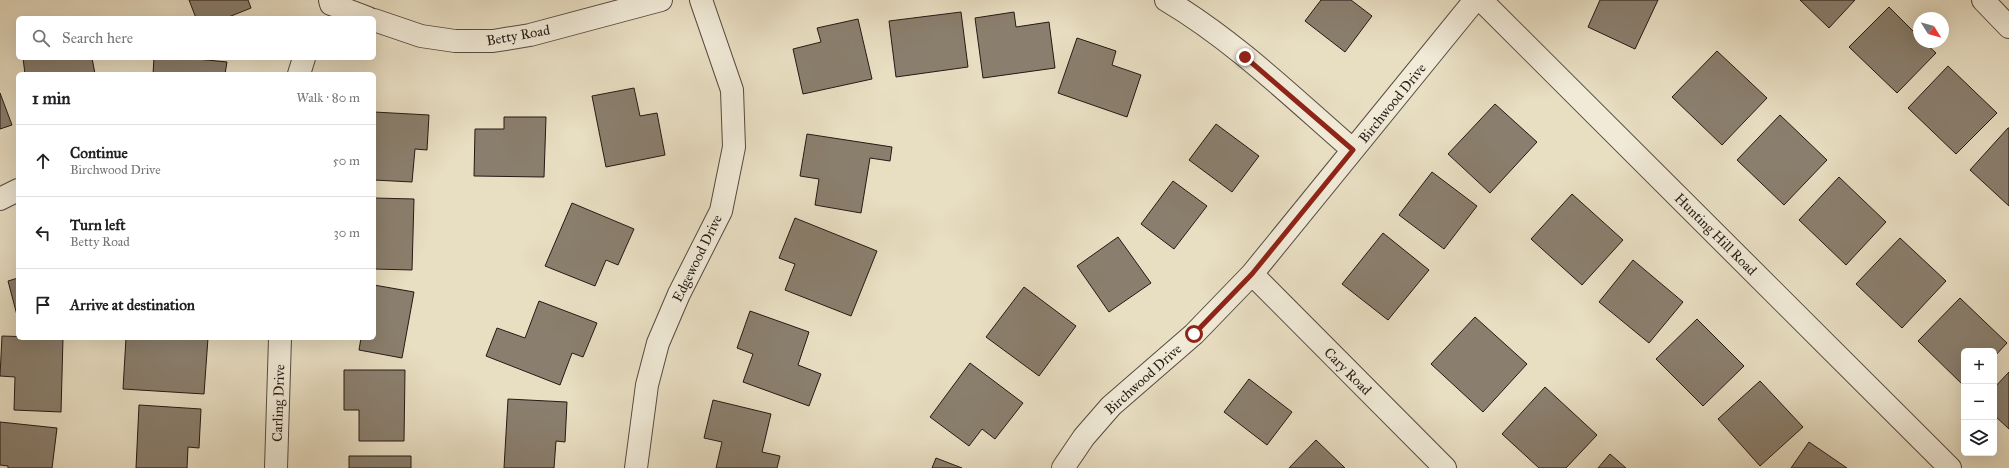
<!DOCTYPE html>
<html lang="en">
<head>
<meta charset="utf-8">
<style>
	body { margin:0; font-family:"IM FELL Great Primer",serif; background:#f6f6f6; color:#202124 }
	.controls { position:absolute; right:12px; bottom:12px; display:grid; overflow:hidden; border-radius:6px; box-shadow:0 4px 16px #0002 }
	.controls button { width:36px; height:36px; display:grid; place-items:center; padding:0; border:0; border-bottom:1px solid #e0e0e0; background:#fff; color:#202124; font:20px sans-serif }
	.compass { position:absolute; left:1913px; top:12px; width:36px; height:36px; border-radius:50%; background:#fff; box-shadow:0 4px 16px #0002; rotate:127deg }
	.stop { position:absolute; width:12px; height:12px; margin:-9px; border:3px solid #8f2418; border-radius:50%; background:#fff }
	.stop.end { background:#8f2418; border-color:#fff; box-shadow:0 1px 4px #0008 }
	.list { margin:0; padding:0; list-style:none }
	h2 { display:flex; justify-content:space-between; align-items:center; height:52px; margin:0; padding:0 16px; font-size:17px }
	h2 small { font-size:13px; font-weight:400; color:#757577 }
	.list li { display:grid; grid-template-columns:26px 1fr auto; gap:12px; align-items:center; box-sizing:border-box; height:72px; padding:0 16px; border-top:1px solid #e0e0e0 }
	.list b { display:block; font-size:15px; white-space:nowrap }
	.list p { margin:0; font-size:13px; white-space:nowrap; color:#757577 }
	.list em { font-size:13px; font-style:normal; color:#757577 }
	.icon { flex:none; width:22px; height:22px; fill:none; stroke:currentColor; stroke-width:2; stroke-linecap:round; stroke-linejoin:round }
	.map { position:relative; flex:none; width:2009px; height:468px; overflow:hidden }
	.search { position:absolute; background:#fff; box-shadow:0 4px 16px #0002; left:16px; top:16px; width:360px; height:44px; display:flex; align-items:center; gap:10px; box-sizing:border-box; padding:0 14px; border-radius:6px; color:#757577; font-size:15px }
	.panel { position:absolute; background:#fff; box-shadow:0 4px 16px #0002; left:16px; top:72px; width:360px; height:268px; border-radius:6px }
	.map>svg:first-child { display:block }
	.building { fill:#8a7f6e; stroke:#251914 }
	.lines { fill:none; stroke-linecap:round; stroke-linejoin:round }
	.street-casing { stroke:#564a40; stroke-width:24 }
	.street { stroke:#f0ead7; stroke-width:22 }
	.route { stroke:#8f2418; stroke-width:5 }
	.labels { text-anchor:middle; stroke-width:3; stroke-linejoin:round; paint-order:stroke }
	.street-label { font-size:14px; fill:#251914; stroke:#f0ead7 }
</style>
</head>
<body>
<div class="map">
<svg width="2009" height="468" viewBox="0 0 2009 468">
	<rect width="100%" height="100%" fill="#e8dec2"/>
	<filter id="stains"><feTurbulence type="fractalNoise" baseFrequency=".005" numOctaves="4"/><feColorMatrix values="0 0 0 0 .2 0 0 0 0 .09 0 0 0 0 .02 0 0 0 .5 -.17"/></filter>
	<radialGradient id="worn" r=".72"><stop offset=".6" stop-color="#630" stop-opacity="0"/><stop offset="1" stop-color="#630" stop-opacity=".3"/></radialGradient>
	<!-- building -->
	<path class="building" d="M189 0H248L251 8 226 18H196Z
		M1321 0H1351L1372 16 1345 52 1305 21Z
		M1600 0H1658L1635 49 1588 27Z
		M1800 0H1855L1829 28Z
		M1889 7 1919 37V42H1924L1936 53 1897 93 1849 47Z
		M961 12 968 67 896 77 889 21Z
		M1014 12 1016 27 1049 22 1055 68 983 78 975 18Z
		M858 19 872 79 803 94 793 49 821 42 817 28Z
		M1077 38 1116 51 1112 65 1141 75 1127 117 1058 93Z
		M1717 51 1767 98 1722 145 1672 97Z
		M23 58H92L95 74H25Z
		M154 58H187L227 62 225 74H153Z
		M1948 66 1997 113 1956 154 1908 108Z
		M634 88 640 116 657 113 665 155 606 167 592 96Z
		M0 93 12 125 0 129Z
		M1495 104 1537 142 1490 193 1448 154Z
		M374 112 429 115 427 150 415 149 412 182 374 180Z
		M1780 115 1827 160 1784 205 1737 160Z
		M504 117H546L544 177 474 176 475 129H504Z
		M1216 124 1259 156 1232 192 1189 160Z
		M2008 128H2009V206L1970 170Z
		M807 134 892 147 890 161 870 158 861 213 815 205 819 179 800 176Z
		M1432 172 1477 206 1444 249 1399 215Z
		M1839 177 1886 222 1846 265 1799 220Z
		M1173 181 1207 206 1174 249 1141 224Z
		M1572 194 1623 240 1582 285 1531 239Z
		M374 198 414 199 412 270 374 269Z
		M572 203 634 229 618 265 606 260 595 286 545 266Z
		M795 218 877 251 851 316 785 290 795 264 779 258Z
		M1383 233 1429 270 1388 320 1342 284Z
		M1118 237 1151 283 1109 312 1077 266Z
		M1900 238 1946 281 1902 328 1856 284Z
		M1633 260 1683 302 1649 343 1599 302Z
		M18 278V319L8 281Z
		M374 285 414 292 402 358 359 350 361 338H374Z
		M1024 287 1076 326 1039 376 986 337Z
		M1960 298 2007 343 1994 357V351H1964V386L1918 341Z
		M539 301 597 323 583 357 572 353 560 385 486 356 497 328 525 338Z
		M750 311 809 332 798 365 821 374 809 406 743 382 753 354 737 348Z
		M1475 317 1527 364 1483 412 1431 364Z
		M1697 319 1744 366 1703 406 1656 359Z
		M2 336 63 338 61 412 14 410 15 377 0 376Z
		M126 338H208L204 394 123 389Z
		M970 363 1023 403 995 439 982 429 969 446 930 417Z
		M344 370H405L404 441H359V410H344Z
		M2009 372V429L1994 415V388Z
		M1249 379 1292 412 1267 445 1224 412Z
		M1760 381 1803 427 1760 466 1718 419Z
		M1545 387 1597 435 1566 468H1539L1502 434Z
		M508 399 567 402 565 442 556 441 554 468H504Z
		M713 400 771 414 762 452 780 456 777 468H716L722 442 704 438Z
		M139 405 201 409 199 448 188 447 187 468H136Z
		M0 422 57 428 52 468H8V466L0 465Z
		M1316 440 1345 468H1289Z
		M1809 442 1847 468H1791Z
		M1610 454 1626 468H1598Z
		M349 456H411V468H349Z
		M936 458 962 468H932Z"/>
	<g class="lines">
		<defs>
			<path id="street" d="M330 0 331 4 368 18
				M1166 0C1235 41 1293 98 1353 150
				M1481 0 1950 468
				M1983 0 2009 27
				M374 20 421 36 455 41H493L530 35 661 0
				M299 74 304 58
				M0 199 18 190
				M1252 274 1445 468
				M276 468 280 338
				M636 468 647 385 658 343 679 294 721 211 734 147 732 90 701 0
				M1063 468 1084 437 1111 406 1194 334 1252 274 1475 0"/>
		</defs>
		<!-- street casing -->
		<use href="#street" class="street-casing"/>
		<!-- street -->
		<use href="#street" class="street"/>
	</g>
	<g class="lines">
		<!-- route -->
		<path class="route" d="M1194 334 1252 274 1353 150 1245 57"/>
	</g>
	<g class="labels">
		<!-- street labels -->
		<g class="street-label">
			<text transform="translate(518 35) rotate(-10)" y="5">Betty Road</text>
			<text transform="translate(1392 103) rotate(-51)" y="5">Birchwood Drive</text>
			<text transform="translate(1716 234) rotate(45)" y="5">Hunting Hill Road</text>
			<text transform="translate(697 258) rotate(-64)" y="5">Edgewood Drive</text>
			<text transform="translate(1348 371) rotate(45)" y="5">Cary Road</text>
			<text transform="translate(1143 379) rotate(-42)" y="5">Birchwood Drive</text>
			<text transform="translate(278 403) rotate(-88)" y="5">Carling Drive</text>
		</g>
	</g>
	<rect width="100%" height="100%" filter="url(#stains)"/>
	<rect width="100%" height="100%" fill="url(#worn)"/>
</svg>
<div class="controls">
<button>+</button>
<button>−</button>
<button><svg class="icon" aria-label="layers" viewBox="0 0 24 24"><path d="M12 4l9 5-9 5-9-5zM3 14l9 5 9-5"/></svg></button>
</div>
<svg class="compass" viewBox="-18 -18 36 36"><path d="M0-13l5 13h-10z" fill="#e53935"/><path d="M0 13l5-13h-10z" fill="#757577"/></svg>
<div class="stop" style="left:1194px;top:334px"></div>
<div class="stop end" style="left:1245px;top:57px"></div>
<div class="search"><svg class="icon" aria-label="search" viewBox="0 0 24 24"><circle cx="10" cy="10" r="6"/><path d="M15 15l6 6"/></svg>Search here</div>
<section class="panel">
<h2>1 min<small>Walk · 80 m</small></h2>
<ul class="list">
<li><svg class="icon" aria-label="ahead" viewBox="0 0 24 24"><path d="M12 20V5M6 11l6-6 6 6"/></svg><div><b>Continue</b><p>Birchwood Drive</p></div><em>50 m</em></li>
<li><svg class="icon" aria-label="left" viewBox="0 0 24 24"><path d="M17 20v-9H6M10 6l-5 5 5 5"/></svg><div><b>Turn left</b><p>Betty Road</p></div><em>30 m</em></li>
<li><svg class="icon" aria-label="arrive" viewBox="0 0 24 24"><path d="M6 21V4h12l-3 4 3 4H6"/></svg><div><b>Arrive at destination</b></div></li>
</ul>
</section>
</div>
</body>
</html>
